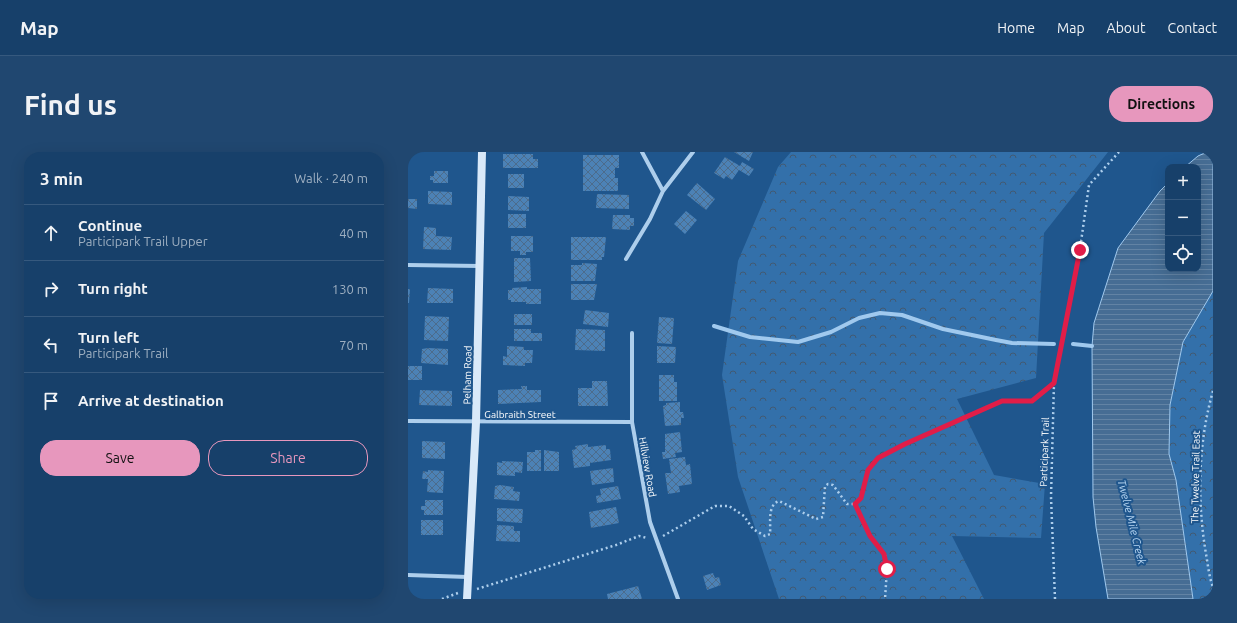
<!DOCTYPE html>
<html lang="en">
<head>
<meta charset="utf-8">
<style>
	body { margin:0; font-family:Ubuntu,sans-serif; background:#204770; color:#f1f3f6 }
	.controls { position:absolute; right:12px; top:12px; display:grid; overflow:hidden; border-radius:8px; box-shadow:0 4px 16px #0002 }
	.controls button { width:36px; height:36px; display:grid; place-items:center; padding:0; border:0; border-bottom:1px solid #36597e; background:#17406a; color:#f1f3f6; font:20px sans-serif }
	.stop { position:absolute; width:12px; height:12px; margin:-9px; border:3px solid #e11d48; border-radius:50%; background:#fff }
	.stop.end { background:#e11d48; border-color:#fff; box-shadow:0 1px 4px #0008 }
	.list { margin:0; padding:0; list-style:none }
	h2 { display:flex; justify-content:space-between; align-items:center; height:52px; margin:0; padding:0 16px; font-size:17px }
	h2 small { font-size:13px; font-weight:400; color:#9eafc1 }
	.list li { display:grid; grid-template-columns:26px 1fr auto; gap:12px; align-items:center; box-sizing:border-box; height:56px; padding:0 16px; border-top:1px solid #36597e }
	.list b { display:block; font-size:15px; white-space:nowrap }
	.list p { margin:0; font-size:13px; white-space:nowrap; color:#9eafc1 }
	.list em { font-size:13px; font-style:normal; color:#9eafc1 }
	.actions { display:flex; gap:8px; padding:12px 16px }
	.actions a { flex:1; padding:9px 0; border:1px solid #e797bd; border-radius:16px; text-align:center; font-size:14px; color:#e797bd }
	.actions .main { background:#e797bd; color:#111 }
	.icon { flex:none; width:22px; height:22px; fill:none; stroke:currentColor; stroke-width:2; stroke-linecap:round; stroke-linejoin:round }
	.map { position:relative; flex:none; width:805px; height:447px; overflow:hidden; border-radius:16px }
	header { display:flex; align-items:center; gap:24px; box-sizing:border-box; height:56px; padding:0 20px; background:#17406a; border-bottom:1px solid #36597e }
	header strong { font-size:19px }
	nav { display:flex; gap:22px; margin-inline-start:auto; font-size:14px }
	.intro { display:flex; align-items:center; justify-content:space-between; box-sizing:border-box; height:96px; padding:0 24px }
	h1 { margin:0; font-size:28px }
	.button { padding:10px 18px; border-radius:16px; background:#e797bd; color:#111; font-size:14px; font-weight:700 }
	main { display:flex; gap:24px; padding:0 24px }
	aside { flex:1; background:#17406a; border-radius:16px; box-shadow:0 4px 16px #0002 }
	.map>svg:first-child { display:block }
	.forest { fill:url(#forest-crowns) }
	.water { fill:url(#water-rules); stroke:#a0c9ee }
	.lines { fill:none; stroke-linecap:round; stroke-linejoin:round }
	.stream { stroke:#a0c9ee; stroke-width:4 }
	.building { fill:url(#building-cross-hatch) }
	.path { stroke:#adceec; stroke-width:2.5; stroke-dasharray:2 3; stroke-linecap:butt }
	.street { stroke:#adceec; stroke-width:4 }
	.secondary { stroke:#d9e9f9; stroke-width:8 }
	.route { stroke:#e11d48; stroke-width:5 }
	.labels { text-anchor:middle; stroke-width:4; stroke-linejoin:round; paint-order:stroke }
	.street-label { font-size:10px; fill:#fff; stroke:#1f568d }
	.water-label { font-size:11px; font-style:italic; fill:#b9d7f3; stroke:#1f568d }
</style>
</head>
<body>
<header>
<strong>Map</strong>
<nav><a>Home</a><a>Map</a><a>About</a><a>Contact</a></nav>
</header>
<div class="intro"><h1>Find us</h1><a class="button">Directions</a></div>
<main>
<aside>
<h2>3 min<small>Walk · 240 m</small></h2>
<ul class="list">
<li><svg class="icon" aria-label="ahead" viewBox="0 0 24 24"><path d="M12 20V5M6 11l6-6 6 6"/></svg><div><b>Continue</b><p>Participark Trail Upper</p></div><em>40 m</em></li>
<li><svg class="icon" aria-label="right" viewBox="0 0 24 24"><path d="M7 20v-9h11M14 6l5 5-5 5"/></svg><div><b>Turn right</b></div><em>130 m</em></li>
<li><svg class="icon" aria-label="left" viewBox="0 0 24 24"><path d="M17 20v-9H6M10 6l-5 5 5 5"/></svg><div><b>Turn left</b><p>Participark Trail</p></div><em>70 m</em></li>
<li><svg class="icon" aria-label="arrive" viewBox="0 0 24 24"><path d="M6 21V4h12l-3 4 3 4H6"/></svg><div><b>Arrive at destination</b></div></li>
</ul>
<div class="actions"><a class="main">Save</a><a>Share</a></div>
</aside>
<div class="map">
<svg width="805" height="447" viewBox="0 0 805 447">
	<defs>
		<pattern id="forest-crowns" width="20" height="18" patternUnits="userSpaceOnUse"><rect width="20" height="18" fill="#3370aa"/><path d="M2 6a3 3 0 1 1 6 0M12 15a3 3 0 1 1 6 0" fill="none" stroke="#425a72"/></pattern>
		<pattern id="water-rules" width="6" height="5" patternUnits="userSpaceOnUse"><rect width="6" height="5" fill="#466d94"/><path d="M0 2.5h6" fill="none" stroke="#6283a4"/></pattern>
		<pattern id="building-cross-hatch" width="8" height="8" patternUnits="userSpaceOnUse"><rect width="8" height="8" fill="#4c82b6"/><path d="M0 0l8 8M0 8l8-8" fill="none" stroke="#4c6c8c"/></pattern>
	</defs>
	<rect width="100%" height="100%" fill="#1f568d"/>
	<!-- forest -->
	<path class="forest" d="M383 0H700L636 81 628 226 549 247 586 323 637 332 633 386 544 384 576 447H371L330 325 314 223 330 109 370 15Z
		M805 139V447H785L768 328 761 302 762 253 775 190Z"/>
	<!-- water -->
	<path class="water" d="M799 0H805V139L775 190 762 253 761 302 768 328 785 447H700L688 375 685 345 684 194 686 171 710 96 752 39 760 31V117H790V15H777L790 4Z"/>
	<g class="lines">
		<!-- stream -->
		<path class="stream" d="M306 174 342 185 390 190 423 180 451 166 472 161 494 163 535 177 588 188 604 191 646 192
			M665 192 684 194"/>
	</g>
	<!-- building -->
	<path class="building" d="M326 0H345L341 9Z
		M95 2H125V7H130V16H95Z
		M175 3H211V16H207V26H210V39H175Z
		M317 5 332 14 334 10 346 17 341 24 331 18 324 28 318 24 316 27 306 21Z
		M26 19H40V31H25V28H22V24H26Z
		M100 22H116V36H100Z
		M289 31 307 47 298 58 279 43Z
		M20 39 44 40V53L20 52Z
		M189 42 221 43V57L188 56Z
		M100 44 121 45V59L100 58Z
		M0 47H9V57L0 56Z
		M278 59 289 68 277 82 266 72Z
		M100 62H118V76H100Z
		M205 63H222V66H226V74H222V78L204 77Z
		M16 75 28 76V84L44 85 43 98 15 97Z
		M103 84H125V100H118V103H112V99H103Z
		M163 85H198L196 105H194V108H163Z
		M106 106H122L123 129 106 130Z
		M174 111 189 112 187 129H163V113H174Z
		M163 132H189L186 148H163Z
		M119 135V137H133V152H118V150H103V148H100V138H104V136Z
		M20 136 45 137V151H19Z
		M0 137H2L1 151H0Z
		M177 158 201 161 200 175 175 172Z
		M106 162H124V173H106Z
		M17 164 41 165 40 189 16 188Z
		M251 165 266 166 264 192 249 191Z
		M106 177H123V181H134V189H106Z
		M168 177 197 178V199L167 198Z
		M99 194 116 195V198H125L124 211H117V214L95 213V204L99 205Z
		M249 194 268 195 267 211H249Z
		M20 196 40 197V213L13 211 14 197Z
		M0 214H14V228H0Z
		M251 223H266V230H269V249H251Z
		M184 229H199L200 254H170V236H184Z
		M113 234H119V238H133V250L90 252V238L114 237Z
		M12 238 44 239V254L11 253Z
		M272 250V260H275L276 266H273V273L257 274 255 254 258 253V251Z
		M272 280 274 300 267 301 268 305 255 307 254 300H257V282Z
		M14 289 37 290V307L14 306Z
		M180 292V295L198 293V297H202L203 308 182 311V314L166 316 164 298 168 297 167 294Z
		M127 298H133V319H119V300H127Z
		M136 298 151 300V319H136Z
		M277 305 278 313 282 312 284 332 271 334 272 340 260 342 257 321H263L261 307Z
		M94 309 115 310 114 321 107 320V324L89 323V310L94 311Z
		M205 316 206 330 184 333 182 319Z
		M20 318 36 319 35 341 19 340 20 327H14L15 319 20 320Z
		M92 333 106 335 105 339 112 340 111 349 86 347 87 334Z
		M210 334 213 347 189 351 188 344 193 343 192 337Z
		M17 348H35V363H16V358H13V354H17Z
		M208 355 211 371 183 376 181 360Z
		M89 356 115 357 114 371 89 369Z
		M13 368H35V383H13Z
		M89 373 106 374V379H112V390L88 389Z
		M305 421 307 426 311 425 313 433 299 438 295 424Z
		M230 434 234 447H200L199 442Z"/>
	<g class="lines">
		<!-- path -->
		<path class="path" d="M805 239C790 291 789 349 798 402 800 413 801 425 805 435
			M447 352 462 384 477 402 479 417 477 447
			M255 384 307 354H321L336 364 345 377 357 384 362 382C363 371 359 353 371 349L408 367 415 365 417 334 420 332 425 333 439 352H447L453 346 460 318 470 306 497 292 594 249H624L646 231
			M69 437 208 393 231 384 239 386
			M34 447 50 441
			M647 447 643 345 646 231 672 97 681 33 711 0"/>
		<!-- street -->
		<path class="street" d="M234 0 255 39
			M218 107 242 67 255 39 285 0
			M0 113 72 114
			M224 181V270L242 370 270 447
			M0 269 224 270
			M0 423 60 425"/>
		<!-- secondary -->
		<path class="secondary" d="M59 447 68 270 74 0"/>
	</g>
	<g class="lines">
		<!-- route -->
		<path class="route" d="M479 417 476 402 462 384 447 352 453 346 460 318 470 306 497 292 594 249H624L646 231 672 98"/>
	</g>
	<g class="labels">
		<!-- street labels -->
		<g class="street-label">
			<text transform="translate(59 223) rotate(-89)" y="4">Pelham Road</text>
			<text x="112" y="266">Galbraith Street</text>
			<text transform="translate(636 300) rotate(-88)" y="4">Participark Trail</text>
			<text transform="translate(240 315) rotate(80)" y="4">Hillview Road</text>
			<text transform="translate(787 325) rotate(-89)" y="4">The Twelve Trail East</text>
		</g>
		<!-- water labels -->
		<g class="water-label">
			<text transform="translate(724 370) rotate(76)" y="4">Twelve Mile Creek</text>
		</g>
	</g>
</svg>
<div class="controls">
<button>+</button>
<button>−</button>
<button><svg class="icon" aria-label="locate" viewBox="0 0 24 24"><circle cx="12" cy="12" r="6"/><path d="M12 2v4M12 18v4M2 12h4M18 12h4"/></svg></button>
</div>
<div class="stop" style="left:479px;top:417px"></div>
<div class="stop end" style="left:672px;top:98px"></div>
</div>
</main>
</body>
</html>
